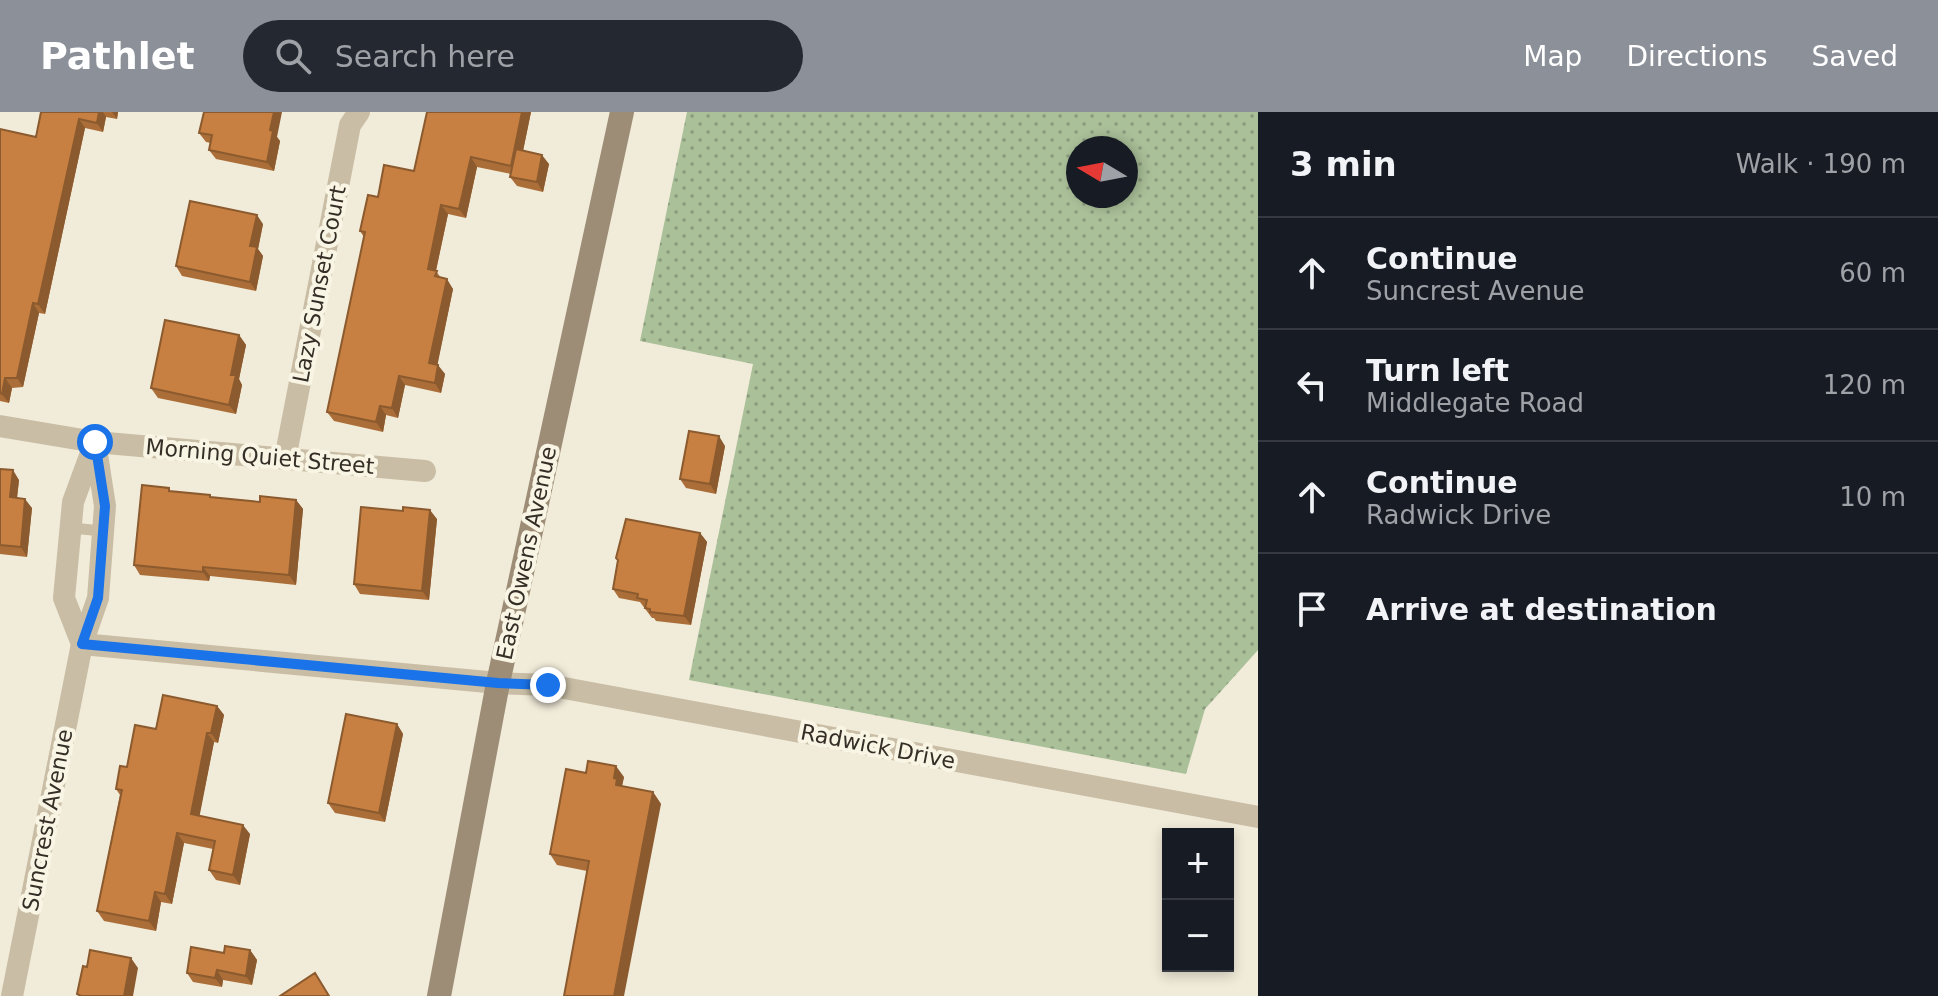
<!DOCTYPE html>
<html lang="en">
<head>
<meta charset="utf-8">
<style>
	body { margin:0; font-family:"DejaVu Sans",sans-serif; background:#242831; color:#f1f3f6 }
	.controls { position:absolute; right:24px; bottom:24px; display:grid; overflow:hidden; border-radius:0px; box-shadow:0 4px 12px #0003 }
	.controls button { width:72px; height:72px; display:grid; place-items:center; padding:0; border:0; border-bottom:2px solid #363941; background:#171b24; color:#f1f3f6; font:40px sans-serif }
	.compass { position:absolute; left:1066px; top:24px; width:72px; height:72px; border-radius:50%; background:#171b24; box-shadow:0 4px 12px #0003; rotate:280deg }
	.stop { position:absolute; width:24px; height:24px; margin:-18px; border:6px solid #1a73e8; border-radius:50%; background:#fff }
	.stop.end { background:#1a73e8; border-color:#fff; box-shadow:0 2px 8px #0008 }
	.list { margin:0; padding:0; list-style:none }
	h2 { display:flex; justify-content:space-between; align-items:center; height:104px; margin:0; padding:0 32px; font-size:34px }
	h2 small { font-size:26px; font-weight:400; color:#9ea1a6 }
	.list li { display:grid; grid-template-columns:52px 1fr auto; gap:24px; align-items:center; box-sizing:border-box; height:112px; padding:0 32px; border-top:2px solid #363941 }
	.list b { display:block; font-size:30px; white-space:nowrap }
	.list p { margin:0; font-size:26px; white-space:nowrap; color:#9ea1a6 }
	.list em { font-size:26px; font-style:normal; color:#9ea1a6 }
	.icon { flex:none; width:44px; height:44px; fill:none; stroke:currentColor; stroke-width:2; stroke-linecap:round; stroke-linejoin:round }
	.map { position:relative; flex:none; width:1258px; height:884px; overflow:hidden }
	header { display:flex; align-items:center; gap:48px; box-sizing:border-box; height:112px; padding:0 40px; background:#8c9099; color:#fff }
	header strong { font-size:38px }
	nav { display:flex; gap:44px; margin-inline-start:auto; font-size:28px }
	.search { width:560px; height:72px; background:#242831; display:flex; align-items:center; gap:20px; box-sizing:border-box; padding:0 28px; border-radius:44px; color:#9ea1a6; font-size:30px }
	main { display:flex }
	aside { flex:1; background:#171b24 }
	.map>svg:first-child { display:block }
	.grass { fill:url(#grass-dots); fill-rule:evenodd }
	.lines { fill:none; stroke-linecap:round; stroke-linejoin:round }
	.lane { stroke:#c9bea5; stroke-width:11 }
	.street { stroke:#c9bea5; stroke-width:22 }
	.secondary { stroke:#9d8d76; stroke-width:24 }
	.wall { fill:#ab6e38 }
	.shaded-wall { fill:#8b5a2e }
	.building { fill:#c78041; stroke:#8b5a2e; stroke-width:2 }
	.route { stroke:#1a73e8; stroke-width:10 }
	.labels { text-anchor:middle; stroke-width:8; stroke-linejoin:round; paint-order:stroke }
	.street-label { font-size:22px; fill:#352e26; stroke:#f9f5e5 }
</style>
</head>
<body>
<header>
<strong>Pathlet</strong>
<div class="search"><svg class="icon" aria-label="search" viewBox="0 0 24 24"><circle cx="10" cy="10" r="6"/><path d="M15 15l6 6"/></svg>Search here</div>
<nav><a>Map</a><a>Directions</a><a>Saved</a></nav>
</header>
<main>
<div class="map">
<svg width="1258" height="884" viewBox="0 0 1258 884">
	<defs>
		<pattern id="grass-dots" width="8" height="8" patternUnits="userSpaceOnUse" patternTransform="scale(2)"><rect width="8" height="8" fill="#aac099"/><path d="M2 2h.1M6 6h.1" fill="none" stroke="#8b9c7d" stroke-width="1.8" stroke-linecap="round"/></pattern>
	</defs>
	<rect width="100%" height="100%" fill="#f1ebd9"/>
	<!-- grass -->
	<path class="grass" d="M687 0H1258V538L1205 597 1186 662 689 568 753 252 640 229ZM1126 36V84H1078V36Z"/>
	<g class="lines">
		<!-- lane -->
		<path class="lane" d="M71 416 103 419"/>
		<!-- street -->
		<path class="street" d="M0 314 95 330 425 359
			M285 347 350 13 359 0
			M82 532 498 571 548 573 1258 705
			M82 532 64 486 73 390 94 333
			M12 884 82 532 98 486 105 394 95 330"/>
		<!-- secondary -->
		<path class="secondary" d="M439 884 498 571 622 0"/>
	</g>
	<!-- wall -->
	<path class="wall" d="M41 0H118L117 7 106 5 103 20 85 16 45 202 39 201 23 275 12 276 9 291 0 289V17L36 25Z
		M427 0H531L523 39 549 52 543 80 517 74 510 65 511 62 477 55 466 106 448 102 436 159 441 166 453 177 437 253 445 262 441 281 405 273 398 306 386 303 383 320 334 309 327 300 364 125 360 119 378 85 414 59Z
		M199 21 277 25 280 29 274 59 216 47 209 38 211 31 206 30Z
		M263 112 258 137 263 144 256 179 182 164 176 154Z
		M239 223 246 233 239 267 242 273 236 302 158 286 151 276Z
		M725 334 716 382 686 376 680 367Z
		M0 357 19 368 17 386 32 396 27 445 0 442Z
		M172 379 210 383 212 386 260 390 296 388 303 397 296 473 210 464 209 469 140 463 134 453Z
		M403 399 437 407 429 488 360 482 354 472Z
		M700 421 707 430 691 513 656 509 654 506H652L640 490 619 486 613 477Z
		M217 594 224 603 218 631 214 630 199 704 250 722 240 773 216 768 209 758 213 737 184 731 172 792 161 790 156 819 104 809 97 799 120 683 116 677 156 617Z
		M397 612 403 622 385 710 335 701 328 691Z
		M586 661 624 665 622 674 653 680 661 692 587 759 557 753 550 742Z
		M250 838 257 848 252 873 223 868 222 875 193 870 187 861 224 841Z"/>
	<!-- shaded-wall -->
	<path class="shaded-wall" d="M99 0H103L106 5 103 20 97 11Z
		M112 0H118L117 7Z
		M274 0H282L277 25 280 29 274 59 267 50 270 18Z
		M522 0H531L518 63 511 54Z
		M79 7 85 16 45 202 38 192Z
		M542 43 549 52 543 80 537 70Z
		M471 45 477 55 466 106 459 97Z
		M441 93 448 102 434 167 428 157Z
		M257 103 263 112 258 137 263 144 256 179 250 170V134Z
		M447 167 453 177 436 260 429 251Z
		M33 191 39 201 23 275 17 266Z
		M239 223 246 233 239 267 242 273 236 302 229 293 231 263Z
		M438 253 445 262 441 281 435 271Z
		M399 264 405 273 398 306 392 296Z
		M5 266 12 276 9 291 2 282Z
		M380 294 386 303 383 320 376 310Z
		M719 324 725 334 716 382 710 372Z
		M13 358 19 368 16 394 10 385Z
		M25 387 32 396 27 445 21 435Z
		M296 388 303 397 296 473 289 463Z
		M430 398 437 407 429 488 422 479Z
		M700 421 707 430 691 513 684 504Z
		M203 455 210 464 209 469 203 460Z
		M217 594 224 603 218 631 211 621Z
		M397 612 403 622 385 710 379 701Z
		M207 621 214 630 198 712 191 702Z
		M616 654 624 665 622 674 616 673 614 666Z
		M653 680 661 692 624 884H614Z
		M243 713 250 722 240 773 233 763Z
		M177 721 184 731 172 792 165 782Z
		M155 780 161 790 156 819 149 809Z
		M250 838 257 848 252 873 246 864Z
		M131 846 138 856 133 884H124Z
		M217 858 223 868 222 875 215 866Z"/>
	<!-- building -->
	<path class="building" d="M41 0H99L97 11 79 7 38 192 33 191 17 266H5L2 282 0 281V17L36 25Z
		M204 0H274L270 18 273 19 267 50 209 38 212 23 199 21Z
		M427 0H522L511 54 471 45 459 97 441 93 428 157 437 159 435 164 447 167 429 251 438 253 435 271 399 264 392 296 380 294 376 310 327 300 365 120 360 119 368 83 378 85 384 53 414 59Z
		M516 37 542 43 537 70 510 65Z
		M190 89 257 103 250 134 257 135 250 170 176 154Z
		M165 208 239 223 231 263H236L229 293 151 276Z
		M689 319 719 324 710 372 680 367Z
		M0 357 13 358 10 385 25 387 21 435 0 433Z
		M142 373 169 376V379L210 383V385L260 390V384L296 388 289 463 203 455V460L134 453Z
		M361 395 403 399V395L430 398 422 479 354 472Z
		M626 407 700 421 684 504 650 500V497L645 496 647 488 637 486 638 482 613 477 618 448 616 446Z
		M163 583 217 594 211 621H207L191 702 243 713 233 763 209 758 215 729 177 721 165 782 155 780 149 809 97 799 122 678 116 677 120 654 127 655 135 613 156 617Z
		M346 602 397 612 379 701 328 691Z
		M588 649 616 654 614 666 617 667 616 673 653 680 614 884H564L589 749 550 742 566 657 586 661Z
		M225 834 250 838 246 864 217 858 215 866 187 861 191 835 224 841Z
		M90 838 131 846 124 884H81L77 882 83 854 87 855Z
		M315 861 329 884H280Z"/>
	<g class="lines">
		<!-- route -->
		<path class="route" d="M95 330 105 394 98 486 82 532 498 571 548 573"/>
	</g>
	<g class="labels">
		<!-- street labels -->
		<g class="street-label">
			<text transform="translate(319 172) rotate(-79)" y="8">Lazy Sunset Court</text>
			<text transform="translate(260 344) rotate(5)" y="8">Morning Quiet Street</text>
			<text transform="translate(526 441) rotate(-78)" y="8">East Owens Avenue</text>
			<text transform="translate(878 634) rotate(11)" y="8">Radwick Drive</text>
			<text transform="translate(47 708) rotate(-79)" y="8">Suncrest Avenue</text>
		</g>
	</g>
</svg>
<div class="controls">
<button>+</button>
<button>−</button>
</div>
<svg class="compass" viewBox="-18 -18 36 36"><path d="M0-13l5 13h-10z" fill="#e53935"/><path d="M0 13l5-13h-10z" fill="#9ea1a6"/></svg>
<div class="stop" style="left:95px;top:330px"></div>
<div class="stop end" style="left:548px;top:573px"></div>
</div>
<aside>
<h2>3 min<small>Walk · 190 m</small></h2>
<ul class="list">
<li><svg class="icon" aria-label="ahead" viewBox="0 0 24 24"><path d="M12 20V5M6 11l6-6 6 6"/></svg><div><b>Continue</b><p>Suncrest Avenue</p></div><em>60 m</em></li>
<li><svg class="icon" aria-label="left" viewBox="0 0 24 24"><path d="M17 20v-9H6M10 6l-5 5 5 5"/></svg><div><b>Turn left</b><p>Middlegate Road</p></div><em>120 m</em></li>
<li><svg class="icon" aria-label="ahead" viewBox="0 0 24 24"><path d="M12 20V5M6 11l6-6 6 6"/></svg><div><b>Continue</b><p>Radwick Drive</p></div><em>10 m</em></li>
<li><svg class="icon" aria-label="arrive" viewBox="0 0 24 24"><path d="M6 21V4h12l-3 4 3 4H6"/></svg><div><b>Arrive at destination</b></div></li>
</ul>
</aside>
</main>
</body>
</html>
